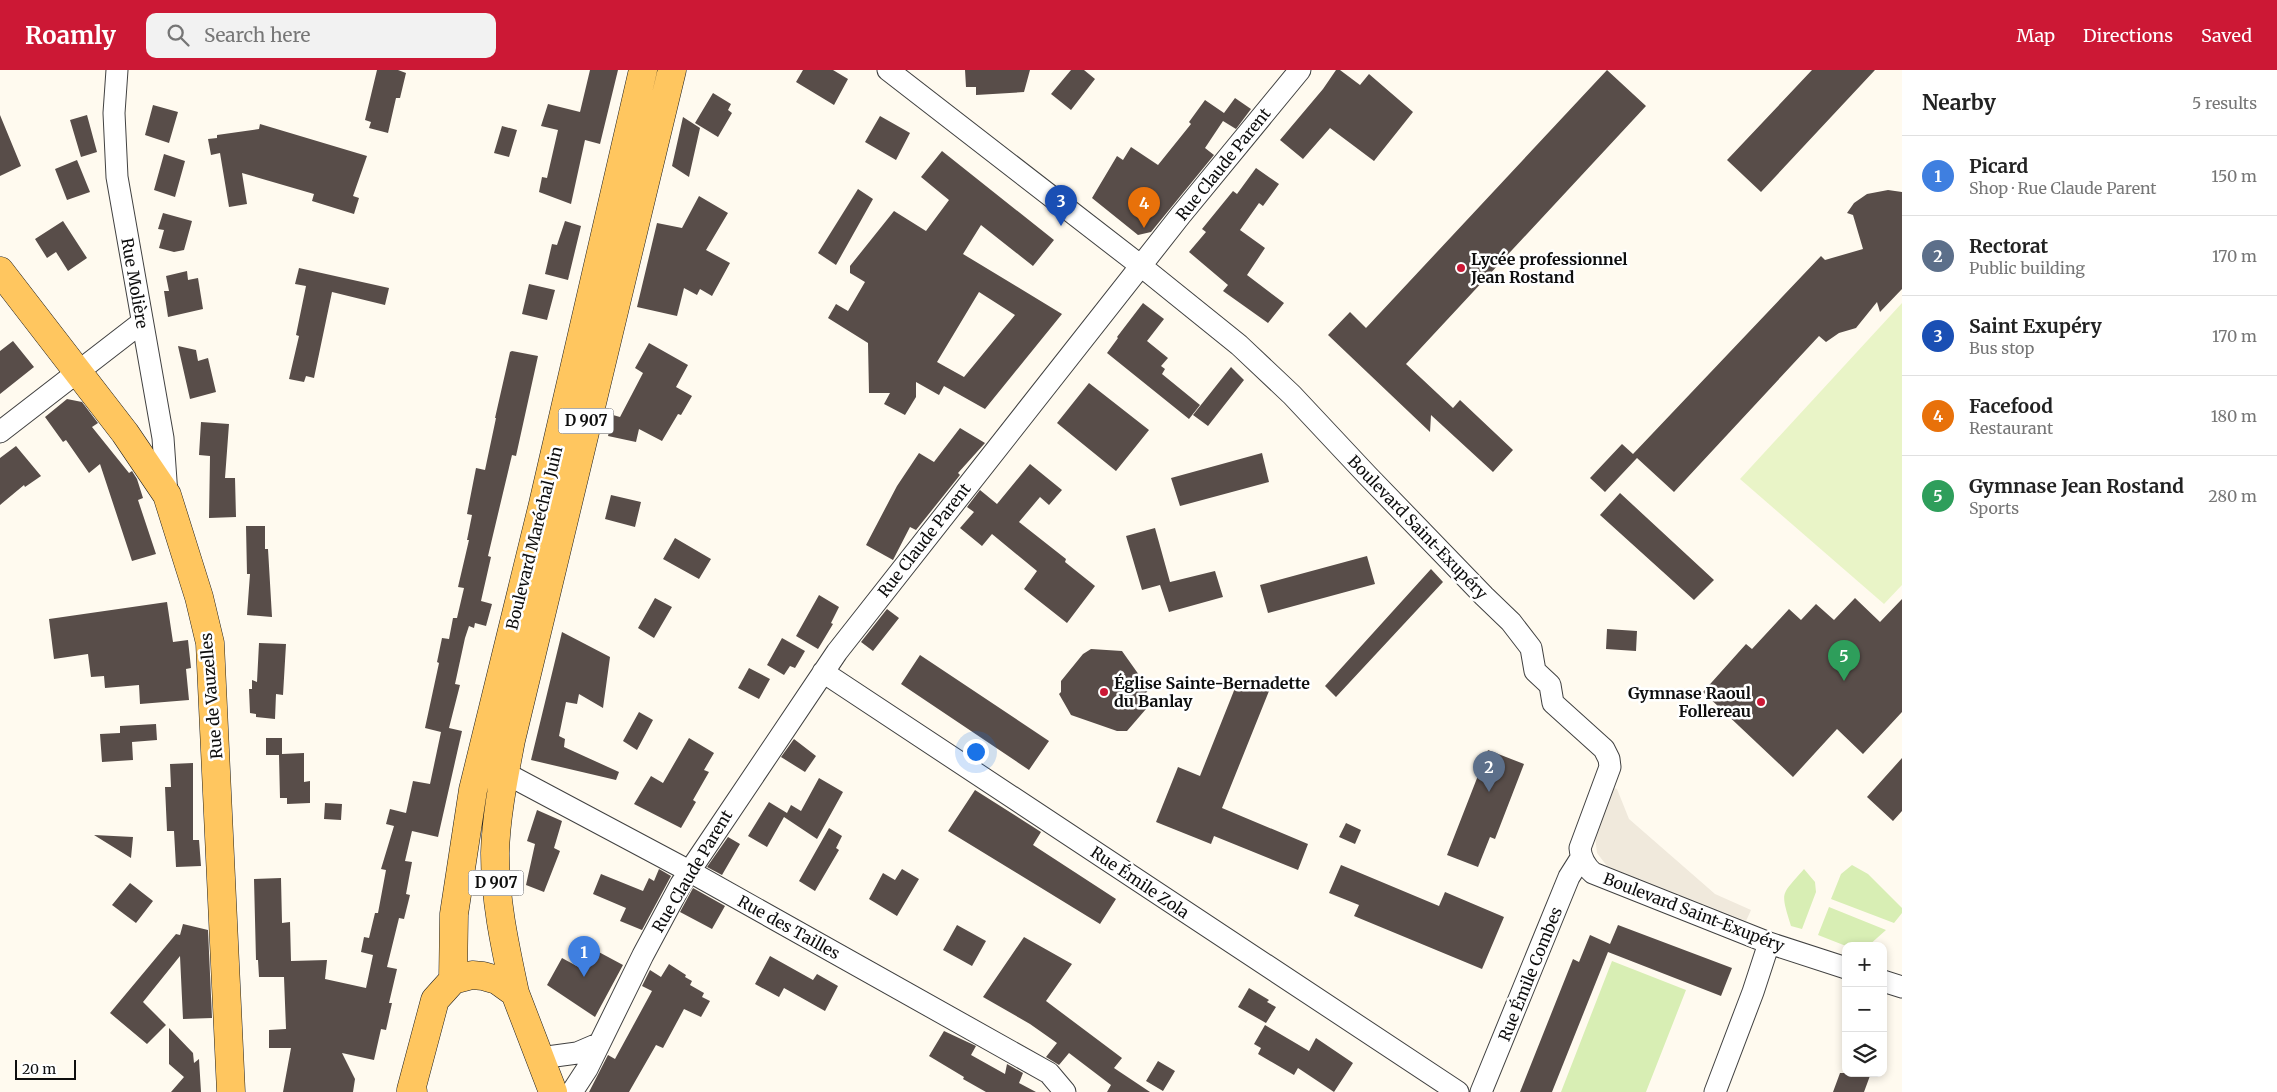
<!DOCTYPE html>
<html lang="en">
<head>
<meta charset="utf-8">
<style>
	body { margin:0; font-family:Merriweather,serif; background:#f2f2f2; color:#222 }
	.controls { position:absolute; right:15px; bottom:15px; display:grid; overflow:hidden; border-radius:10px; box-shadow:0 2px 8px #0003 }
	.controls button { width:45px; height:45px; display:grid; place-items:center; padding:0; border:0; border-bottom:1px solid #e0e0e0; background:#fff; color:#222; font:25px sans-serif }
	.scale { position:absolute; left:15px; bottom:12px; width:61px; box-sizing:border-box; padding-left:5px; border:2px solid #0e0e0e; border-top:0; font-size:14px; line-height:18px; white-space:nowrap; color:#0e0e0e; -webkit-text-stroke:4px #fff; paint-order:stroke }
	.you { position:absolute; left:975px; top:681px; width:18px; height:18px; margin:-12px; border:4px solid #fff; border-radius:50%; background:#1a73e8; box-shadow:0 0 0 8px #1a73e833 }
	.badge { display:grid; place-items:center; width:32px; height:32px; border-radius:50%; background:#cc1835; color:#fff; font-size:16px; font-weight:700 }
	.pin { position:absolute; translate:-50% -41px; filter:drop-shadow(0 1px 2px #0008) }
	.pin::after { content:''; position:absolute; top:26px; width:18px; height:15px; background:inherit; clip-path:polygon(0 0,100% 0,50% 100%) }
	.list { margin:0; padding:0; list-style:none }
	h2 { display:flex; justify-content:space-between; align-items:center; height:65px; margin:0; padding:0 20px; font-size:21px }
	h2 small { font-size:16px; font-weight:400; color:#767676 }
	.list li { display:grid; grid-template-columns:32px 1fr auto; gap:15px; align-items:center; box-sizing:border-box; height:80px; padding:0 20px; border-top:1px solid #e0e0e0 }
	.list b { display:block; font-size:19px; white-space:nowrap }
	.list p { margin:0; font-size:16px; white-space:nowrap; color:#767676 }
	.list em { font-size:16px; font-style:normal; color:#767676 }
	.icon { flex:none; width:28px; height:28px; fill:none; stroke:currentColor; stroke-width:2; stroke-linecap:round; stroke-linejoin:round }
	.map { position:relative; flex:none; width:1902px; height:1022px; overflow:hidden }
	header { display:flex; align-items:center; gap:30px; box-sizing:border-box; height:70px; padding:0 25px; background:#cc1835; color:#fff }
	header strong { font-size:24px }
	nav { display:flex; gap:28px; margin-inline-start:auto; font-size:18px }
	.search { width:350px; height:45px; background:#f2f2f2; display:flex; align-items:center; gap:12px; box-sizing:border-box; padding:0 18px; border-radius:10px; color:#767676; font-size:19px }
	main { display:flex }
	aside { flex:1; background:#fff }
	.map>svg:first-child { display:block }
	.green { fill:#d8eeb4 }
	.pitch { fill:#e9f4c7 }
	.plaza { fill:#f0e9dc }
	.building { fill:#584d49; fill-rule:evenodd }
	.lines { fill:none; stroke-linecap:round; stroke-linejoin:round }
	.minor-casing { stroke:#414141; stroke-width:23 }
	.major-casing { stroke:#1f1f1f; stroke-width:29 }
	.minor { stroke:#fff; stroke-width:21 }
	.major { stroke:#ffc65f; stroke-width:28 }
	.poi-dot { fill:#cc1835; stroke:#fff; stroke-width:2 }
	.labels { text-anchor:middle; stroke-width:5; stroke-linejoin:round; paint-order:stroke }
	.shield { fill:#fff; stroke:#565656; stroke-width:1 }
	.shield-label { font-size:15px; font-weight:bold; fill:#0e0e0e }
	.street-label { font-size:16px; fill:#0e0e0e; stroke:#fff }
	.poi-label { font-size:16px; font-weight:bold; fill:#0e0e0e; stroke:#fff; text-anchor:start }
</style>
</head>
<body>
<header>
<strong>Roamly</strong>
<div class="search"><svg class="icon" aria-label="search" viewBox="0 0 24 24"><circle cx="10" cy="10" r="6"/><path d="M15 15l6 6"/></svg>Search here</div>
<nav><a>Map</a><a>Directions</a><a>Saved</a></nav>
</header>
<main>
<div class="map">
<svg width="1902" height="1022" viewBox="0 0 1902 1022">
	<rect width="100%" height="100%" fill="#fffaef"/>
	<!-- green -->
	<path class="green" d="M1852 795 1868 804 1902 838V843L1894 853 1831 829 1841 804Z
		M1804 799 1815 812 1816 822 1802 859 1791 856C1780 820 1781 826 1804 799Z
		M1829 837 1886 860 1868 876H1846L1818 865Z
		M1612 891 1686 920 1646 1022H1561Z"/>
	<!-- pitch -->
	<path class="pitch" d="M1902 233V515L1884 534 1740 409Z"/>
	<!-- plaza -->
	<path class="plaza" d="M1614 718 1617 719 1629 749 1715 824 1751 840 1746 851 1607 796 1597 783 1595 766Z"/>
	<!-- building -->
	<path class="building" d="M377 0H398L406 3 400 28H396L388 63 369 58 371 52 365 50Z
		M590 0H618L600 74 585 70 571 134 539 122 542 107 547 108 558 60 541 56 548 34 580 42Z
		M803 0H833L848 9 834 35 796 12Z
		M965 0H1030L1024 22 976 25V17H966Z
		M1071 0H1084L1095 9 1071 40 1051 24Z
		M1336 0H1340L1360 15 1369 4 1413 42 1374 91 1330 58 1303 89 1280 70 1323 19Z
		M1607 0 1646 36 1406 294 1453 338 1460 330 1513 380 1493 402 1431 345 1430 362 1328 265 1350 242 1366 258Z
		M1812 0H1875L1761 122 1727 90Z
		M713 23 731 34 728 40 732 43 718 67 695 53Z
		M1235 28 1251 39 1236 59 1223 51 1205 78 1214 85 1151 162 1138 165 1092 128 1117 86 1123 90 1131 77 1158 95 1191 54 1189 52 1205 30 1224 43Z
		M153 35 178 42 169 73 145 65Z
		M0 45 21 96 0 106Z
		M87 45 97 82 81 87 70 50Z
		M880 46 910 63 896 90 865 72Z
		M683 47 700 58 689 107 672 96Z
		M260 54 367 86 353 126 359 128 354 144 312 131 314 124 242 103 247 134 229 137 220 83 211 85 208 69 217 68V65L259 59Z
		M502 56 517 60 509 87 494 83Z
		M942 81 1054 170 1033 196 981 155 963 184 1062 244 985 339 944 316 939 325 916 312V327L905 345 884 334 890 323H869L868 273 828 248 836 234 848 241 865 212 850 203V196L894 141 926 161 949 130 921 107ZM979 222 1015 245 964 307 937 292Z
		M164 84 185 91 175 127 154 120Z
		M77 90 90 122 67 130 55 99Z
		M1256 98 1279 114 1263 136 1259 133 1240 160 1265 178 1247 205 1284 233 1268 253 1223 221 1228 215 1189 182 1206 162 1202 159 1233 121 1237 124Z
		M858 119 873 129 836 195 818 183Z
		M1888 120 1902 122V219L1880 242 1877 232 1856 258 1839 263 1826 272 1819 266 1674 422 1637 388 1605 422 1590 408 1622 374 1633 384 1821 186 1825 190 1863 179 1853 145 1847 143 1854 133 1867 124Z
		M699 126 728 143 706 180 730 193 712 226 700 219 697 225 684 218 677 246 637 237 657 153 682 158Z
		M163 143 192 151 184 180 174 182 159 178 164 160 158 159Z
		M63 151 87 188 68 201 56 182 47 188 35 169Z
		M565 151 581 156 568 210 545 204 552 174 557 175Z
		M299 198 389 218 385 235 332 222 314 308 306 306 304 312 289 309 299 266 296 265 306 216 295 214Z
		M187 201 188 210 198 208 203 239 168 247 164 221H169L166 206Z
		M529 214 555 220 547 250 522 244Z
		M1143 233 1164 249 1147 271 1168 288 1161 296 1165 299 1162 304 1200 335 1189 349 1107 283 1118 268 1117 267Z
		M13 271 34 297 0 324V281Z
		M649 273 688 295 676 317 692 326 681 345 678 344 662 371 639 359 636 372 608 366 613 345 620 347 643 303 635 298Z
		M178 276 196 280 198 291 208 288 216 322 190 329Z
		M512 281 538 286 516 386 512 385 488 486 491 487 481 531 492 534 486 556 475 553 474 558 469 556 465 568 455 614 460 615 449 658 462 661 438 767 412 761 405 791 412 792 406 824 410 825 404 849 399 848 387 897 397 899 389 933H392L386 960 381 959 374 990 342 983 355 1009 353 1022H283L291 978H269V960L286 959 284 907H259L258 890H256L254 809 281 808 282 853 290 852 291 891 327 890 325 909 366 918 373 885 361 882 364 867 369 868 375 843H378L386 800 381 799 394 756 386 754 390 739 406 743 413 711 430 714 441 662 425 658 439 593 437 592 442 568 449 569 453 548H457L464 518 458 517 469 470H467L472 445 467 444 476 398 485 400 496 348H495L510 282Z
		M1231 297 1244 310 1208 356 1193 345Z
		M1089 313 1149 360 1116 401 1057 353Z
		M67 329 82 332 98 353 92 357 129 403 132 401 137 409 143 428 138 430 156 484 132 491 100 394 89 403 66 370 63 372 45 347Z
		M201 352 229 354 225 408H235L236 447 209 448 210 386 199 385Z
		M960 358 985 373 958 403 960 405 916 460 910 457 893 490 866 475 897 416 919 383 934 392Z
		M16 376 41 406 25 417 24 415 0 435V388Z
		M1262 383 1269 412 1180 436 1171 408Z
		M1030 394 1062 420 1049 435 1040 427 1019 452 1066 489 1065 492 1095 516 1067 553 1024 519 1037 501 992 464 982 476 960 458 974 442 967 437 980 420 997 434Z
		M1620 423 1714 510 1694 530 1600 445Z
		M611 425 641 432 635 457 605 449Z
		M246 456H265V479H268L272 547 247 545 250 504H247Z
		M1155 458 1170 512 1215 501 1223 527 1169 542 1160 515 1142 520 1126 466Z
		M675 468 711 489 699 509 663 489Z
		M1367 486 1375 514 1268 543 1260 515Z
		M1431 499 1443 512 1336 627 1325 616Z
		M819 525 839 537 831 553 833 554 818 579 796 566Z
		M655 528 672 537 654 568 638 558Z
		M1855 528 1880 552 1902 529V642L1863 684 1837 659 1793 707 1703 622 1746 574 1752 579 1789 539 1801 550 1816 534 1834 550Z
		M167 532 173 572 188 570 191 598 186 599 189 630 140 634 139 615 105 618 104 606 91 607 88 584 54 589 49 549Z
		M887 539 899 548 873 581 861 572Z
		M1607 559 1637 561 1636 581 1606 579Z
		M562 562 610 587 603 638 579 624 577 634 566 632 559 666 565 669 564 677 619 702 616 710 531 690Z
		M782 568 805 581 795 598 790 596 784 605 767 595Z
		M259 573 286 574 283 625 276 624 275 649 256 647V644L250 643 249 619H252V610L257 612Z
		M1091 579 1122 581 1149 619 1146 623V639L1127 661H1117L1071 645 1059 624 1061 622V611L1083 584Z
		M920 585 1049 671 1029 700 901 614Z
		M749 598 770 609 759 629 738 618Z
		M1239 608 1269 621 1222 738 1308 774 1298 800 1214 766 1211 774 1156 752 1178 697 1200 706Z
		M639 642 653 650 637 680 623 671Z
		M156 654 157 670 132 672 133 690 102 692 100 664 120 663V656Z
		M266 668H282V684L304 683V712L310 711V733L287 734V728H280L279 685H266Z
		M689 668 714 683 704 700 709 702 693 730 696 732 681 758 634 734 651 706 663 713Z
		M794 669 816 686 805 702 781 687Z
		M1488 680 1524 694 1495 769 1490 767 1478 797 1447 785Z
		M1902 688V741L1893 751 1867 727Z
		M193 693V770H199L201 796 176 797 174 761H167L165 717H171L170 694Z
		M819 708 843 722 817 769 784 747 767 777 748 766 769 732 787 743 791 735 801 741Z
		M975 720 1041 762 1033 775 1116 829 1100 854 948 761Z
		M325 733 342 734 341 750 324 749Z
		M537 740 562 751 554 778 560 781 544 822 526 815 535 774 527 771Z
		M1346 753 1361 760 1355 774 1339 767Z
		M829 758 842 766 836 778 839 780 815 821 799 811Z
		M94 765 133 767 131 788Z
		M728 767 740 774 722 805 707 797Z
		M1341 795 1439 836 1445 822 1504 847 1482 899 1354 846 1359 835 1329 823Z
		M659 799 671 806 642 860 620 851 626 838 593 824 601 804 643 821 649 808 654 811Z
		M902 799 919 809 897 846 869 829 883 803 895 810Z
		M130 813 153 831 136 853 112 835Z
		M693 818 725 836 712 859 680 842Z
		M183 854 208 860 212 948 183 949 180 886 143 932 166 955 147 974 110 943 176 864 180 865Z
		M957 855 986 871 972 896 943 880Z
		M1618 855 1732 898 1721 926 1608 882 1552 1022H1520L1573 889 1579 892 1590 865 1610 874Z
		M1024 867 1072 894 1046 931 1122 988 1114 998 1150 1022H1107L1111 1015 1069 983 1059 995 1046 987 1057 973 1030 954 983 927Z
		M595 880 623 895 595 947 547 915 562 888 584 900Z
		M770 886 813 910 817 904 838 916 825 941 784 918 779 927 755 914Z
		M669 894 686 905 685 907 692 911 690 915 704 923 702 927 710 931 701 947 684 939 663 978 656 975 629 1022H589L608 985 615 989 652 921 642 916 650 900 661 907Z
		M1249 918 1269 930 1267 932 1276 937 1266 953 1238 937Z
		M1265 955 1309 981 1316 968 1353 993 1334 1022 1298 998 1294 1005 1258 984 1261 978 1254 974Z
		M169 958 193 983 194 993 199 989 201 1022H171L184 1007 169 994Z
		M944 961 976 976 971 985 1005 1004 1007 994 1023 1003 1019 1013 1036 1022H986L963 1009 964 1007 929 986Z
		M1158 991 1175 1001 1163 1021 1146 1011Z
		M1840 1003H1871L1864 1022H1833Z"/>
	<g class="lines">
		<defs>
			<path id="minor" d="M117 0 114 43 117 107 163 368 167 425
				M888 0 1141 196 1239 275 1292 325 1367 405 1484 526 1511 552 1531 578 1535 601 1550 615 1553 633 1604 679 1609 689 1610 697 1580 778C1581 789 1585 796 1593 803L1769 873 1846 898
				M0 362 141 253
				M823 602 1458 1022
				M505 703 689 801 1049 1003 1065 1022
				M1883 911 1902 917
				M540 988 577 983 598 974
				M572 1022 587 999 643 885 681 814 837 582 1180 146 1300 0
				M1481 1022 1569 807 1581 788
				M1715 1022 1753 922 1769 873"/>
			<path id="major" d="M0 201 125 363 167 425 199 527 210 573 231 1022
				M453 910 454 844 473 720 543 434 643 0
				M515 923C505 876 495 831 495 783 496 745 504 707 511 670L672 0
				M413 1022 411 1020 435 930 453 910 472 905 483 906 497 910 515 923 553 1022"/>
		</defs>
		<!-- minor casing -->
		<use href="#minor" class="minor-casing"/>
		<!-- major casing -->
		<use href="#major" class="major-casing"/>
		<!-- minor -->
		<use href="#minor" class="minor"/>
		<!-- major -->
		<use href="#major" class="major"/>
	</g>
	<!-- markers -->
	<g class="poi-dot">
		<circle cx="1461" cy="198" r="5"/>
		<circle cx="1104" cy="622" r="5"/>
		<circle cx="1761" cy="632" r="5"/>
	</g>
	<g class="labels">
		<!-- shield labels -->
		<g class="shield">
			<rect x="558.5" y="338.5" width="55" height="25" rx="4"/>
			<rect x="468.5" y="800.5" width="55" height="25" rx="4"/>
		</g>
		<g class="shield-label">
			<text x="586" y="356">D 907</text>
			<text x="496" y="818">D 907</text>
		</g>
		<!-- street labels -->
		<g class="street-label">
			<text transform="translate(1223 94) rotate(-51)" y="6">Rue Claude Parent</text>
			<text transform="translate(135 213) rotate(80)" y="6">Rue Molière</text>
			<text transform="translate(1418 457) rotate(46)" y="6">Boulevard Saint-Exupéry</text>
			<text transform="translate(534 468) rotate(-76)" y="6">Boulevard Maréchal Juin</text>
			<text transform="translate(924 470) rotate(-52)" y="6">Rue Claude Parent</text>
			<text transform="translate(211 626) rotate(-95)" y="6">Rue de Vauzelles</text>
			<text transform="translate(692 801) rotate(-59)" y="6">Rue Claude Parent</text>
			<text transform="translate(1140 812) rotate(34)" y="6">Rue Émile Zola</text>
			<text transform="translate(1694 842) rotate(21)" y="6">Boulevard Saint-Exupéry</text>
			<text transform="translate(789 857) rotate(29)" y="6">Rue des Tailles</text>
			<text transform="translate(1530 904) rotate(-68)" y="6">Rue Émile Combes</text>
		</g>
		<!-- poi labels -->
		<g class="poi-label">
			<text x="1471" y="195">Lycée professionnel<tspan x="1471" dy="18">Jean Rostand</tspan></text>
			<text x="1114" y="619">Église Sainte-Bernadette<tspan x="1114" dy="18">du Banlay</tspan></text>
			<text x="1751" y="629" text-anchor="end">Gymnase Raoul<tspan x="1751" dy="18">Follereau</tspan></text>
		</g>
	</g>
</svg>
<div class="controls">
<button>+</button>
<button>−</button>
<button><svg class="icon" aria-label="layers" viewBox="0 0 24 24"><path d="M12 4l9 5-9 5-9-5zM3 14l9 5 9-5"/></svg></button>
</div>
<div class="scale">20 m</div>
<div class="you"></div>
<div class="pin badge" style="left:584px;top:907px;background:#3f7fe0">1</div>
<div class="pin badge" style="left:1489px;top:722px;background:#5c6f8a">2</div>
<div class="pin badge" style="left:1061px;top:156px;background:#1a4fb4">3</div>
<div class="pin badge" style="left:1144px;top:158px;background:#e8710a">4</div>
<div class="pin badge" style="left:1844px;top:611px;background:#2e9e5b">5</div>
</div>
<aside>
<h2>Nearby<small>5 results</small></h2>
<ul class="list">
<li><span class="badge" style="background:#3f7fe0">1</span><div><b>Picard</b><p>Shop · Rue Claude Parent</p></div><em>150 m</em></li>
<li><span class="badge" style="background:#5c6f8a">2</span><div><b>Rectorat</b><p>Public building</p></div><em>170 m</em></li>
<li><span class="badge" style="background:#1a4fb4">3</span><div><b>Saint Exupéry</b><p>Bus stop</p></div><em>170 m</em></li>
<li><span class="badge" style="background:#e8710a">4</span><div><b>Facefood</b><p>Restaurant</p></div><em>180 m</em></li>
<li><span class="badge" style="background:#2e9e5b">5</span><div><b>Gymnase Jean Rostand</b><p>Sports</p></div><em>280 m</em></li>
</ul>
</aside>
</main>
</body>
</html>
